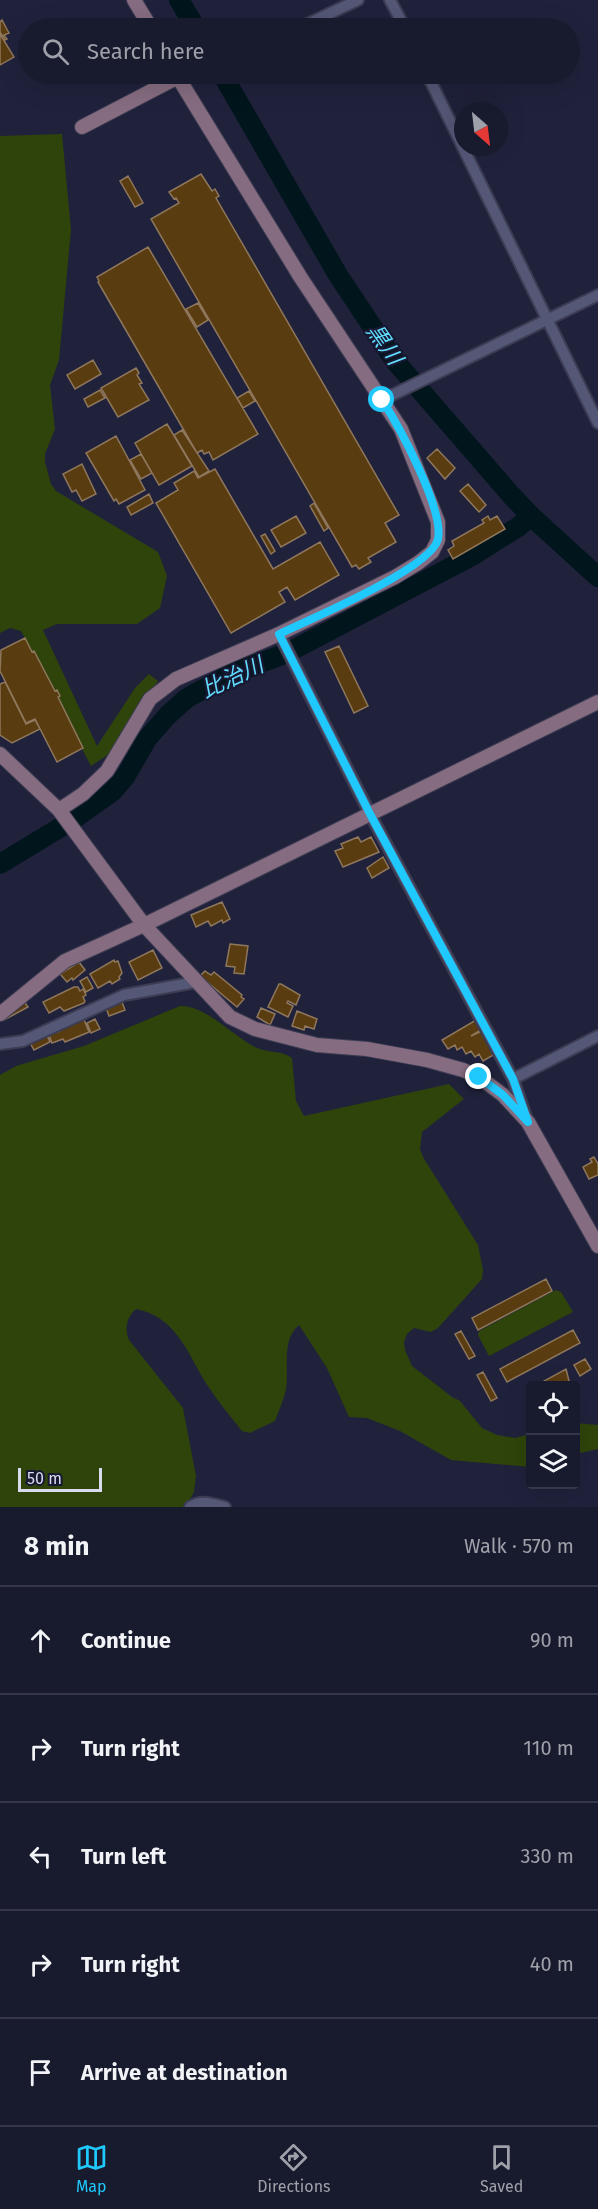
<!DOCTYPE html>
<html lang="en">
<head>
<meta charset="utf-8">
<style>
	body { margin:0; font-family:"Fira Sans","Noto Sans JP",sans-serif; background:#212335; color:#f1f3f6 }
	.controls { position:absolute; right:18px; bottom:18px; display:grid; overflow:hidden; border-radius:6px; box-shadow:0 6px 24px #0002 }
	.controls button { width:54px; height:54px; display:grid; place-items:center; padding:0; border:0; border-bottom:2px solid #363849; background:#181a2d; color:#f1f3f6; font:30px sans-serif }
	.compass { position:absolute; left:454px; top:102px; width:54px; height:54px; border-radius:50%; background:#181a2d; box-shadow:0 6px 24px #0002; rotate:152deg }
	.scale { position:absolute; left:18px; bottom:15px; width:84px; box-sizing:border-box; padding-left:6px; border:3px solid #d9dcee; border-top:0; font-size:16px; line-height:21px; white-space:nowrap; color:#d9dcee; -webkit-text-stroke:4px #171831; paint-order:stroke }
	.stop { position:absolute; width:18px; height:18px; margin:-14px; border:4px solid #1fc9fd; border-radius:50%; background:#fff }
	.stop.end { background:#1fc9fd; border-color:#fff; box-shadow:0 2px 6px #0008 }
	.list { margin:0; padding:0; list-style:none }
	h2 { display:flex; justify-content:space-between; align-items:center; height:78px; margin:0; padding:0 24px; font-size:26px }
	h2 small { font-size:20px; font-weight:400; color:#9fa1aa }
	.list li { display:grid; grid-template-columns:39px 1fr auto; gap:18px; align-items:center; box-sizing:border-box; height:108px; padding:0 24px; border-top:2px solid #363849 }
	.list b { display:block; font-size:22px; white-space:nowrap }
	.list em { font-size:20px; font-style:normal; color:#9fa1aa }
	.icon { flex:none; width:33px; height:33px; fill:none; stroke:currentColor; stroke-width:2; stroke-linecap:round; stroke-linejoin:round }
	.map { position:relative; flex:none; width:598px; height:1507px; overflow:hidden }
	.search { position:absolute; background:#181a2d; box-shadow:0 6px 24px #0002; left:18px; right:18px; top:18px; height:66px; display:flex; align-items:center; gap:15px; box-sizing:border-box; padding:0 21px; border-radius:33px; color:#9fa1aa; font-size:22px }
	.sheet { height:618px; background:#181a2d }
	nav { display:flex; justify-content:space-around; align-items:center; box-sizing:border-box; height:84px; border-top:2px solid #363849; background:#181a2d; font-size:16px; color:#9fa1aa }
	nav a { display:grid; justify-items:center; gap:3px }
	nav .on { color:#1fc9fd }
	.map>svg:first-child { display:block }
	.green { fill:#2f440a }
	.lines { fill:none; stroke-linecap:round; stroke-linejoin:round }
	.river { stroke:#00151c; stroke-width:20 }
	.building { fill:#5a3c11; stroke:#8e775c; stroke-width:1.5 }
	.street-casing { stroke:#3c3c53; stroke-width:14 }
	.secondary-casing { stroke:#3c3c53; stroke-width:16 }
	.street { stroke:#545776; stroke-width:10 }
	.secondary { stroke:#866c80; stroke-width:14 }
	.route { stroke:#1fc9fd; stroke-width:8 }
	.labels { text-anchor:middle; stroke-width:4.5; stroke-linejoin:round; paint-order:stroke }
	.water-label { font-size:22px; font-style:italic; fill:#61dcfe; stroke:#171831 }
</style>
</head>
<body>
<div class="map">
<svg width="598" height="1507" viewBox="0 0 598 1507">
	<rect width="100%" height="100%" fill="#20223c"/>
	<!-- green -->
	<path class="green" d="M62 134 71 230 59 360 50 385 55 429 45 454V462L51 484 56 491 158 552 167 576 160 608 137 624H57L43 630 97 746 135 688 149 674 158 681 112 752 91 766 21 631 10 628 0 633V136Z
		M180 1006C206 1005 232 1036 257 1048 268 1053 281 1050 292 1058L296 1101 304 1116 449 1084 464 1099 422 1132 420 1149 423 1157 478 1245 483 1270 482 1279 438 1328 431 1332 414 1328 407 1334 404 1342 405 1350 412 1366 452 1397 460 1401 482 1428 497 1435 515 1438 530 1434V1467L451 1460 400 1431 367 1418 349 1417 327 1368 299 1325C281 1340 289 1368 286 1389 284 1399 279 1410 275 1421L250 1433 242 1431C231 1417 220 1404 210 1389 189 1359 179 1317 136 1309 127 1317 124 1328 129 1340L183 1408 196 1476 194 1492 186 1507H0V1075L16 1066 84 1046Z
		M556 1290 561 1292 573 1312 489 1356 478 1335 479 1331Z
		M576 1423 598 1425V1449L576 1454Z"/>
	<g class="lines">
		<!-- river -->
		<path class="river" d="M179 0 196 28
			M222 74 338 275 395 361 511 495 531 516 598 577
			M0 864 71 821 113 791 125 777 147 739 168 715 187 698 233 673 287 653 472 556 518 527 531 516"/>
	</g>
	<!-- building -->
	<path class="building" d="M2 20 9 33 4 35 7 39 5 40 0 32V22Z
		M0 34 14 57 0 65Z
		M201 174 212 191 215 189 219 196 216 198 399 515 385 523 396 542 368 558 371 562 359 569 356 565 352 567 151 219 179 203 176 198 174 199 169 192Z
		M128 176 143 203 135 207 120 181Z
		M148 247 258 434 213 460 209 452 204 454 202 450 197 453 98 282 99 281 97 277Z
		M198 303 208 320 197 327 186 309Z
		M93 360 101 374 75 389 67 375Z
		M136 368 139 373 137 375 142 383 139 384 149 400 118 417 101 388Z
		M100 390 105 398 88 407 84 399Z
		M249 391 255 401 243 408 237 398Z
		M167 424 192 466 159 485 135 443Z
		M182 430 209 471 199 477 174 435Z
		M116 436 145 490 119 504 116 499 114 501 86 453Z
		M437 449 455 468 445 479 427 458Z
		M141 454 152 473 141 479 130 460Z
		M82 464 96 494 82 501 76 490 72 492 63 474Z
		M215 469 273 569 320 542 339 575 295 600 287 587 279 592 285 602 231 633 156 503 178 490 174 483 194 471 198 478Z
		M468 484 486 505 479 512 460 491Z
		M149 494 153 503 131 515 127 507Z
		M314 503 328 528 324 531 310 506Z
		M296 516 306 533 281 547 271 530Z
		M488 516 490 520 497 516 505 529 453 559 448 550 454 546 452 541 484 523 482 520Z
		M265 534 275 551 271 554 261 536Z
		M25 638 32 652 34 651 55 691 57 690 60 696 58 697 83 748 57 762 35 719 26 723 0 671 1 650Z
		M339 646 368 706 354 713 325 652Z
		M5 682 26 724 35 720 40 729 12 743 0 735V684Z
		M358 837 361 842 371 837 379 852 343 867 335 851 343 848 341 844Z
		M383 857 389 868 372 878 367 868Z
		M222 902 230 919 223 923 222 920 211 926 208 921 196 927 191 915Z
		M230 944 248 946 244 974 234 973 235 967 226 966Z
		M153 950 162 968 138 980 129 962Z
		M114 960 115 962 118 961 122 973 119 977 120 979 112 984 110 981 98 988 90 974Z
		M79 962 85 970 73 980 72 978 67 982 60 974Z
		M205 971 211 975 214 972 242 995 241 997 244 999 237 1007 200 976Z
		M87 977 93 988 86 992 80 981Z
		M279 984H281L300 995 296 1005 288 1001 287 1003 293 1006 288 1017 268 1007Z
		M74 987H78L80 991 83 989 86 995 83 997 85 1001 84 1003 64 1011 60 1007 49 1013 43 1002Z
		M23 1000 28 1007 4 1020 2 1017Z
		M122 1002 125 1010 109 1016 106 1008Z
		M261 1008 275 1014 270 1025 257 1017Z
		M297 1011 317 1019 314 1029 305 1026 304 1030 292 1026Z
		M83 1017 89 1032 65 1042 63 1039 52 1043 49 1035 60 1031 59 1027Z
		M95 1019 100 1029 91 1033 87 1023Z
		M476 1020 481 1030 471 1036 482 1031 495 1054 483 1061 479 1054 475 1057 471 1051 466 1054 462 1047 457 1050 455 1045 448 1049 442 1040Z
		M46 1033 50 1042 34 1050 29 1041Z
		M594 1157 598 1164V1175L589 1179 583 1167 592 1162 590 1159Z
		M546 1279 552 1291 478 1330 472 1318Z
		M573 1330 580 1343 507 1382 500 1369Z
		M461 1331 475 1356 469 1359 455 1334Z
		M585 1359 591 1369 580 1376 574 1365Z
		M566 1369 569 1381 561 1386 545 1384 544 1381Z
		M483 1372 497 1398 491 1401 477 1375Z"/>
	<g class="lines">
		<defs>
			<path id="street" d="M390 0 405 28
				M299 28 358 0
				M427 74 598 423
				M382 400 598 295
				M279 634 370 814 513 1079 527 1120
				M0 1044 23 1041 124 995 196 982
				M513 1079 598 1036
				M190 1507C201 1499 213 1504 225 1507"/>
			<path id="secondary" d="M134 0 151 28
				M82 127 178 77
				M0 754 59 810 144 925 230 1017 255 1029 317 1045 367 1049 427 1060 463 1070 479 1077 503 1095 528 1122 598 1246
				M59 810 83 794 107 771 150 699 176 679 279 634 395 577 418 563 432 552 438 540V522L401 429 301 278 176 74
				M0 1014 65 961 144 925 598 702"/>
		</defs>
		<!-- street casing -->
		<use href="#street" class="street-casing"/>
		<!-- secondary casing -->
		<use href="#secondary" class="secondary-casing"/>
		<!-- street -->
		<use href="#street" class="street"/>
		<!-- secondary -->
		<use href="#secondary" class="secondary"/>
	</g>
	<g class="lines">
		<!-- route -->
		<path class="route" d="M382 400C399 426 444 509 438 539 432 568 309 620 279 634L370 814 513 1079 528 1122 503 1095 479 1077"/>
	</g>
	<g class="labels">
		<!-- water labels -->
		<g class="water-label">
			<text transform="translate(385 344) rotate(55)" y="8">黒川</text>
			<text transform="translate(232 677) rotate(-25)" y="8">比治川</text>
		</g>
	</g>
</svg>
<div class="controls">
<button><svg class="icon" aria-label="locate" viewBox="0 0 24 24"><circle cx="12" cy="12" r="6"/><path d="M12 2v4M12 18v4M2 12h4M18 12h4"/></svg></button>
<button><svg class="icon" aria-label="layers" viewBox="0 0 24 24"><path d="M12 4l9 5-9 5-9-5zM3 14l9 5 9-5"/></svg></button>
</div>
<svg class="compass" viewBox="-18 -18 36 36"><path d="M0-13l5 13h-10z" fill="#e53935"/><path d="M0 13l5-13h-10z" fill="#9fa1aa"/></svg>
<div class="scale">50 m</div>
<div class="stop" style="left:382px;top:400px"></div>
<div class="stop end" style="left:479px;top:1077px"></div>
<div class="search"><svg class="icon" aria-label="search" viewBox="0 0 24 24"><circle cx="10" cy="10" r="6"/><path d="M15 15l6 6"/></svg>Search here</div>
</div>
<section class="sheet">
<h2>8 min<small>Walk · 570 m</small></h2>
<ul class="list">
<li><svg class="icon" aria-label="ahead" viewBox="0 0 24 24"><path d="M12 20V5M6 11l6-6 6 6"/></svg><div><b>Continue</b></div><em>90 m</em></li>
<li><svg class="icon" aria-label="right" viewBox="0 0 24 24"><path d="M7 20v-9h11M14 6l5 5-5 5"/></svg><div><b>Turn right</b></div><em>110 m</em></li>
<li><svg class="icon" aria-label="left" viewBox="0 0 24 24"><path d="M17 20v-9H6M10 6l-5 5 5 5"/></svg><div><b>Turn left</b></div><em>330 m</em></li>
<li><svg class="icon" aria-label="right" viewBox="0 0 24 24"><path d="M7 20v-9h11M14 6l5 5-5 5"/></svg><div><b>Turn right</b></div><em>40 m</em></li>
<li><svg class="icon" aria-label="arrive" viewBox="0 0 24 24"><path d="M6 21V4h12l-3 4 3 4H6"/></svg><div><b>Arrive at destination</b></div></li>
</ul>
</section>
<nav>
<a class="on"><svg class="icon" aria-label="map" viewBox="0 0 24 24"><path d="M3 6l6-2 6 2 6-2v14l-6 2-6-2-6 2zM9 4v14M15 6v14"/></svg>Map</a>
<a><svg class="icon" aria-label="directions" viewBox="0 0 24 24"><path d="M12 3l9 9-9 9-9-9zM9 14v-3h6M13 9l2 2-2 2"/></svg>Directions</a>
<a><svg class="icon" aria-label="saved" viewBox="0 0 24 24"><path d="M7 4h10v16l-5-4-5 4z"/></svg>Saved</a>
</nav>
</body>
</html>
